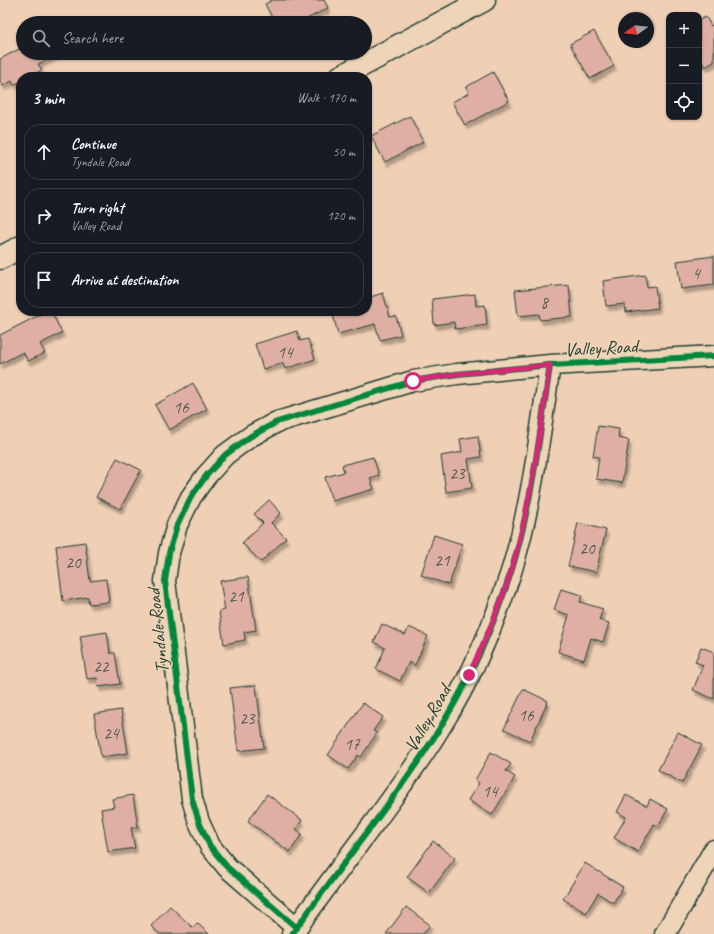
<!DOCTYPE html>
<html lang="en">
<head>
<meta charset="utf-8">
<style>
	body { margin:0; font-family:Caveat,sans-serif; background:#20242c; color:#f1f3f6 }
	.controls { position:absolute; right:12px; top:12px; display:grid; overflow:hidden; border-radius:8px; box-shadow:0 1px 3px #0004 }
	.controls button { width:36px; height:36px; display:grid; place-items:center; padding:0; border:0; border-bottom:1px solid #363941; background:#171b24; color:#f1f3f6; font:20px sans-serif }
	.compass { position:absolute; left:618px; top:12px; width:36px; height:36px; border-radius:50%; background:#171b24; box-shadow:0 1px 3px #0004; rotate:255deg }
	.stop { position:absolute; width:12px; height:12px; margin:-9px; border:3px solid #db2777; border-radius:50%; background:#fff }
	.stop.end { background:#db2777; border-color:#fff; box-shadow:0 1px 4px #0008 }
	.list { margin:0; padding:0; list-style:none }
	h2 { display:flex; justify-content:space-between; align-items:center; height:52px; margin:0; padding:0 16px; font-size:17px }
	h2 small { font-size:13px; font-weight:400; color:#9ea1a6 }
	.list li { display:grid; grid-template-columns:26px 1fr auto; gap:12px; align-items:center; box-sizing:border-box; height:56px; margin:0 8px 8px; padding:0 8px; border:1px solid #363941; border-radius:16px }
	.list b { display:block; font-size:15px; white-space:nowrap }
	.list p { margin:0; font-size:13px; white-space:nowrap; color:#9ea1a6 }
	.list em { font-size:13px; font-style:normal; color:#9ea1a6 }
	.icon { flex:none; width:22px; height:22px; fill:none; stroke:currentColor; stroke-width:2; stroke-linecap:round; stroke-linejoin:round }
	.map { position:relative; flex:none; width:714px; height:934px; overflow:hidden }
	.search { position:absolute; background:#171b24; box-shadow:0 1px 3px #0004; left:16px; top:16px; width:356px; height:44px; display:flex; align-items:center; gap:10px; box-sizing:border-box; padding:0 14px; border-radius:22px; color:#9ea1a6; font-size:15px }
	.panel { position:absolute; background:#171b24; box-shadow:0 1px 3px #0004; left:16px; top:72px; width:356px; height:244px; border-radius:16px }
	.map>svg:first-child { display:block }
	.building { fill:#e0afa3; stroke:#1f3d34; filter:url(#shadow) }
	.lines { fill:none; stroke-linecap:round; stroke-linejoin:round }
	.street-casing { stroke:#1f3d34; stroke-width:23 }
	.secondary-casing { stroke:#1f3d34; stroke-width:25 }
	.street { stroke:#efd5b7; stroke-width:20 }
	.secondary { stroke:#efd5b7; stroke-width:22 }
	.cycleway-casing { stroke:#efd5b7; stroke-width:8 }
	.cycleway { stroke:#00873e; stroke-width:6 }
	.route { stroke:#db2777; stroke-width:5 }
	.labels { text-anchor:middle; stroke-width:3; stroke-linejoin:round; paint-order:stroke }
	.number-label { font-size:17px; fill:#4f5a50 }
	.street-label { font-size:19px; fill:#1f3d34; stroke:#efd5b7 }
</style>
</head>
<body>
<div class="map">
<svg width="714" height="934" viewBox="0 0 714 934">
	<defs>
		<filter id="shadow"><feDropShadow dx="2.5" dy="4.5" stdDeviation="1" flood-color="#0004"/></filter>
	</defs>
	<rect width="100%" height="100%" fill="#f0d0b5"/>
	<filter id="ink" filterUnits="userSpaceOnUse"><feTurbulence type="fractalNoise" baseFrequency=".025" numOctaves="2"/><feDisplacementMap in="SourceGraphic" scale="8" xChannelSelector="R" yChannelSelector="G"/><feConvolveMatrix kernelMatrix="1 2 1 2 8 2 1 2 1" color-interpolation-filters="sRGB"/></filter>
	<g filter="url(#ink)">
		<!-- building -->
		<path class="building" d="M272 0H324L328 8 299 23H275L265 4Z
			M706 17 711 26 714 24V62L705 67 699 56V20Z
			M594 31 614 66 590 79 570 44Z
			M23 47V53L58 54 38 64 42 70 28 77H21V81L14 85 12 81 3 86 0 81V59Z
			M493 72 509 101 465 125 452 102 469 93 466 87Z
			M410 116 423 142 385 162 371 136Z
			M714 256V285L681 289 677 261Z
			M645 275 647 287 655 286 658 308 626 312 625 304 606 306 603 281Z
			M569 285 572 317 540 320 539 314 518 316 515 290Z
			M383 293 390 317 396 316 401 335 380 340 375 324 338 334 332 311H367V298Z
			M475 294 476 306 485 305 487 325 455 329 454 322 434 325 432 299Z
			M47 311H51L62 333 40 344 45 353 28 361 23 352 0 364V335Z
			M297 331 300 341 308 339 315 359 285 369 283 363 263 369 255 344Z
			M193 383 207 409 169 430 155 405Z
			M598 426 619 429 618 438 629 440 622 483 596 479 599 457 593 456Z
			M478 436 481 457 468 459 472 488 446 492 441 456 462 452 460 439Z
			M373 457 379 475 370 478 374 489 332 501 325 477 344 472 342 465Z
			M117 458 141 470 120 509 96 497Z
			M269 500 281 513 271 523 286 538 261 562 242 543 263 523 254 514Z
			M578 523 606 530 596 572 568 566Z
			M434 535 462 544 449 585 421 575Z
			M85 542 90 581 106 579 109 602 89 604 88 597 63 601 56 546Z
			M248 577 256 630 244 632 245 640 224 644 219 611 225 610 220 581Z
			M561 589 582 595 580 602 603 609 599 620 609 623 603 642 591 638 584 660 558 652 569 615 554 610Z
			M382 624 405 635 409 627 428 636 415 665 409 662 400 681 376 669 385 648 374 642Z
			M107 632 110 653H115L120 684 98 687 97 678 87 679 80 636Z
			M701 647 714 652V699L693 690 703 665 695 662Z
			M256 685 264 748 238 751 230 688Z
			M523 689 548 701 530 741 504 729Z
			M363 703 383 717 373 731 377 733 361 757 358 755 348 769 328 755Z
			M121 710 128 753 101 757 94 714Z
			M678 732 702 745 682 783 658 770Z
			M491 752 511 764 506 771 515 777 492 815 468 800 479 783 475 780Z
			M267 794 302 820 296 829 302 834 290 852 248 821Z
			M133 795 138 827 131 828 135 848 108 852 101 809 114 807 112 799Z
			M626 795 647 806 650 799 668 809 658 826 654 824 638 852 614 838 626 817 617 812Z
			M433 841 455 858 429 893 407 877Z
			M585 863 623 887 613 903 598 893 586 913 563 899Z
			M170 906 193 928 197 923 209 934H160L151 926Z
			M406 907 430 925 423 934H386Z"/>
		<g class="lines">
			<defs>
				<path id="street" d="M297 928 227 867 210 846 199 822 192 799 165 581 169 553 177 525 191 497 206 476 225 455 251 436 277 422 413 381 457 374 550 365 714 356
					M292 934C319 897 346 860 374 823 398 790 423 757 444 721 473 674 495 622 512 569 532 503 540 434 550 365
					M665 934 714 850"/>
				<path id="secondary" d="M340 77 484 0
					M0 258 21 247"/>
			</defs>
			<!-- street casing -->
			<use href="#street" class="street-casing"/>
			<!-- secondary casing -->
			<use href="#secondary" class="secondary-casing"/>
			<!-- street -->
			<use href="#street" class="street"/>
			<!-- secondary -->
			<use href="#secondary" class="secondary"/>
			<defs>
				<path id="cycleway" d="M297 928 227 867 210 846 199 822 192 799 165 581 169 553 177 525 191 497 206 476 225 455 251 436 277 422 413 381 457 374 550 365 714 356
					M292 934C319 897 346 860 374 823 398 790 423 757 444 721 473 674 495 622 512 569 532 503 540 434 550 365"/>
			</defs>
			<!-- cycleway casing -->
			<use href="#cycleway" class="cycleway-casing"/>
			<!-- cycleway -->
			<use href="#cycleway" class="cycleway"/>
		</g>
	</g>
	<g class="lines" filter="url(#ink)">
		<!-- route -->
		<path class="route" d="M413 381 457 374 550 365C540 434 531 502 512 568 501 605 485 640 469 675"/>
	</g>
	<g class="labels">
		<!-- number labels -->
		<g class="number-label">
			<text x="696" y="279">4</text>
			<text x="544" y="308">8</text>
			<text x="285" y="358">14</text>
			<text x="181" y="413">16</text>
			<text x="457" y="479">23</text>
			<text x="587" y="554">20</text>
			<text x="442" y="566">21</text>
			<text x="73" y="568">20</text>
			<text x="236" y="602">21</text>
			<text x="101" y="672">22</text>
			<text x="526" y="721">16</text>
			<text x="247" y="724">23</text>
			<text x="111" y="739">24</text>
			<text x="352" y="750">17</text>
			<text x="490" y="797">14</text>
		</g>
		<!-- street labels -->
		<g class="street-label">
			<text transform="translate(601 347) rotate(-3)" y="7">Valley Road</text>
			<text transform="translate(157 631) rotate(-96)" y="7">Tyndale Road</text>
			<text transform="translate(427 718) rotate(-60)" y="7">Valley Road</text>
		</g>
	</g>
</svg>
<div class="controls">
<button>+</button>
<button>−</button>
<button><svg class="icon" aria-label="locate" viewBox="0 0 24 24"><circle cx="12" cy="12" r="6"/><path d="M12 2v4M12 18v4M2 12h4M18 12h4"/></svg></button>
</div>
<svg class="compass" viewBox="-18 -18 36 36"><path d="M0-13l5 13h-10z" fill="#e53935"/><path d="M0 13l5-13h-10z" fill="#9ea1a6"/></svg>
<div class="stop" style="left:413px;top:381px"></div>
<div class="stop end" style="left:469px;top:675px"></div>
<div class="search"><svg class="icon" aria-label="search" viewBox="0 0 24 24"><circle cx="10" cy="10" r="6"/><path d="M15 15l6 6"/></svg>Search here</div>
<section class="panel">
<h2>3 min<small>Walk · 170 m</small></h2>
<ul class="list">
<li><svg class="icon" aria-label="ahead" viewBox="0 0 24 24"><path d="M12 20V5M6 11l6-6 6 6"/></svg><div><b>Continue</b><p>Tyndale Road</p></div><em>50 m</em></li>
<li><svg class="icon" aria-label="right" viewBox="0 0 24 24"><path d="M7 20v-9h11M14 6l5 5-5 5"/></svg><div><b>Turn right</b><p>Valley Road</p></div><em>120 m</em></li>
<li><svg class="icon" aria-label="arrive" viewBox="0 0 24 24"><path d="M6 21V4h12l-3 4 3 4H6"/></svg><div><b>Arrive at destination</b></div></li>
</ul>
</section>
</div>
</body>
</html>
